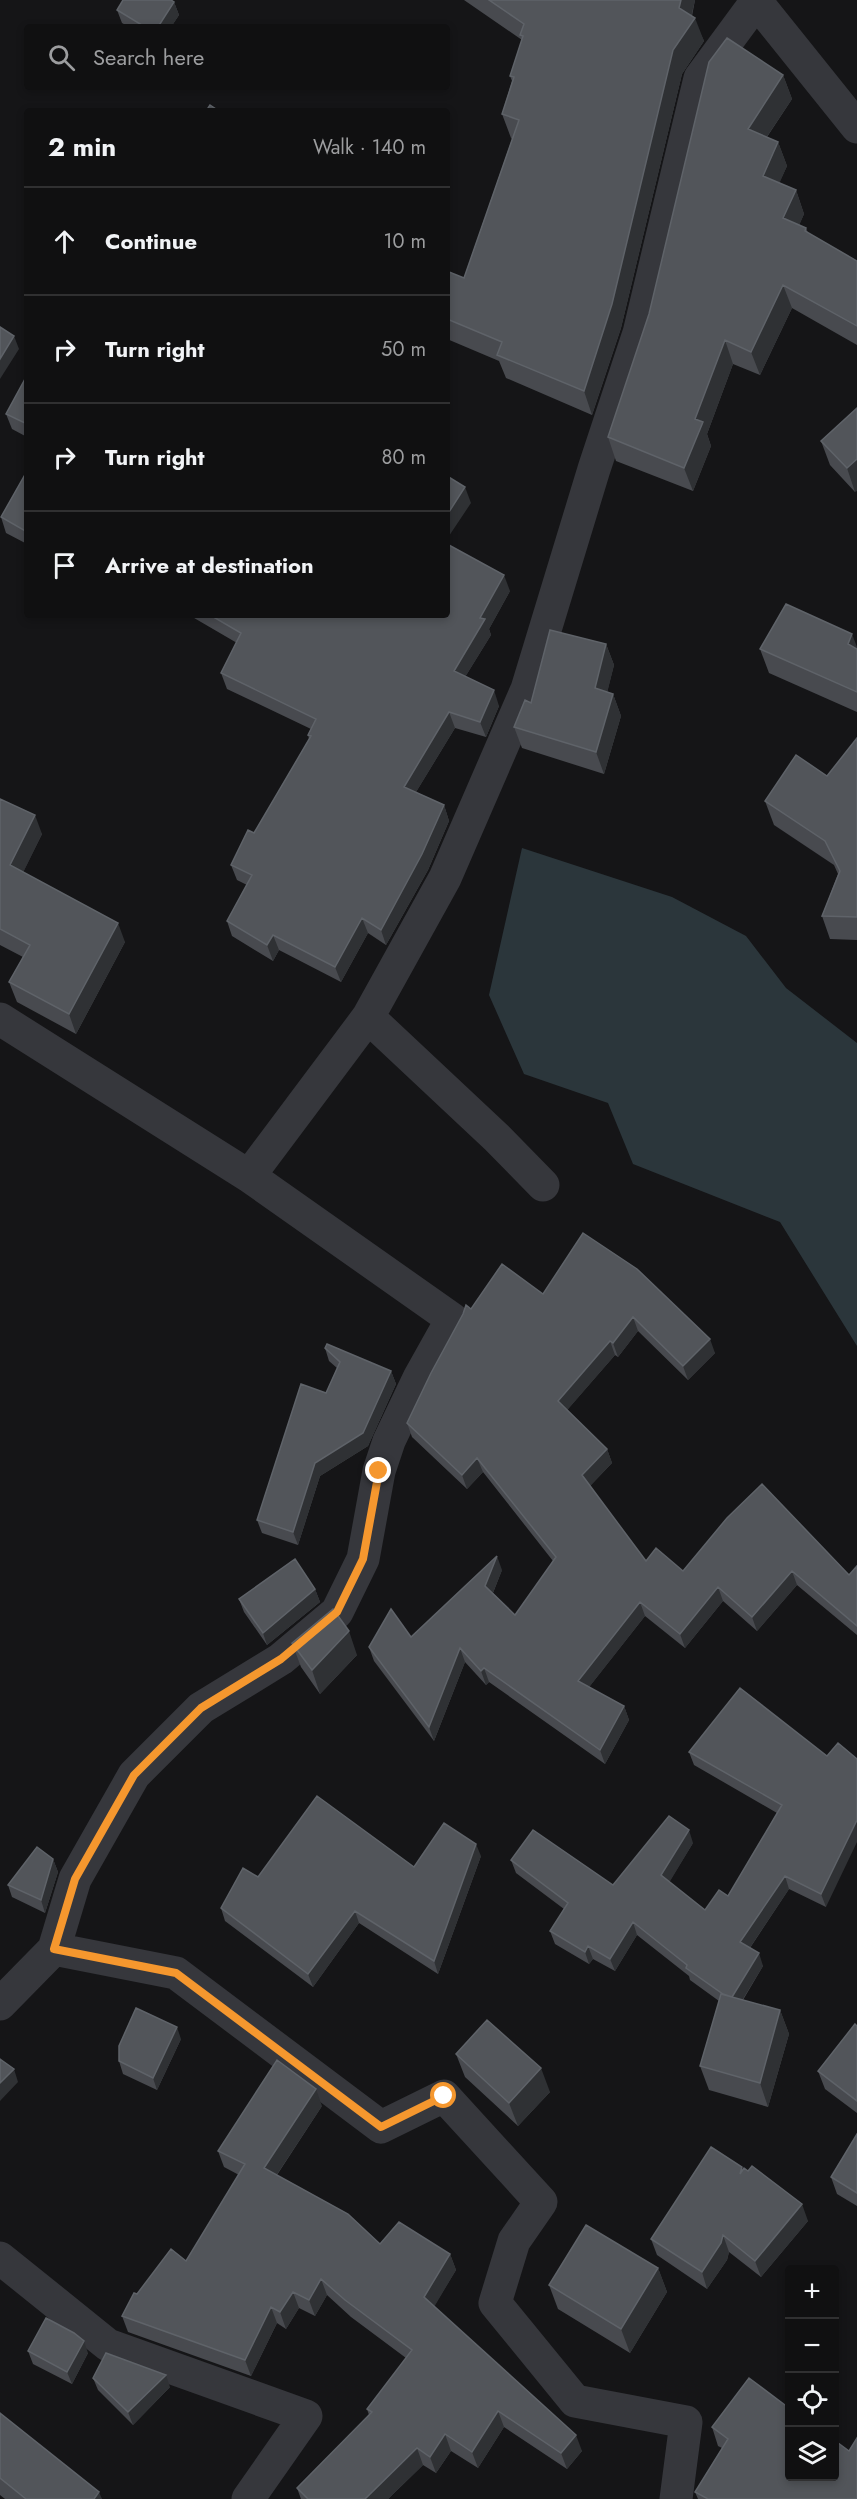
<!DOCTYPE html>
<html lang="en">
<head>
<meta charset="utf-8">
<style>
	body { margin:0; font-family:Jost,sans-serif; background:#1e1e1f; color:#f1f3f6 }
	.controls { position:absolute; right:18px; bottom:18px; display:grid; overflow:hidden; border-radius:6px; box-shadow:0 3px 9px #0003 }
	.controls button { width:54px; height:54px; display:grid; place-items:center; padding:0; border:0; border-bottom:2px solid #303031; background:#101011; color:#f1f3f6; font:30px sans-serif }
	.stop { position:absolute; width:18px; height:18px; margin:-14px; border:4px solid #f5972e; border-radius:50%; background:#fff }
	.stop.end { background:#f5972e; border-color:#fff; box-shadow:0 2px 6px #0008 }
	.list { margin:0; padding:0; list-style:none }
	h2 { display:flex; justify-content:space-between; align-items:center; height:78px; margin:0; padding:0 24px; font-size:26px }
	h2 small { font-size:20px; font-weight:400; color:#9c9d9f }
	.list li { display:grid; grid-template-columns:39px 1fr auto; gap:18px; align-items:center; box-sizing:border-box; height:108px; padding:0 24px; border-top:2px solid #303031 }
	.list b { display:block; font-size:22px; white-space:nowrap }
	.list em { font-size:20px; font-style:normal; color:#9c9d9f }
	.icon { flex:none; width:33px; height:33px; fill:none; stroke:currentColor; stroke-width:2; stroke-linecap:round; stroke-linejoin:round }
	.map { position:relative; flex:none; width:857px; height:2499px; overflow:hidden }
	.search { position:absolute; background:#101011; box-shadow:0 3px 9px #0003; left:24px; top:24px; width:426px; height:66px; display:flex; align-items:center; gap:15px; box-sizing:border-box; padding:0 21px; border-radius:6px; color:#9c9d9f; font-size:22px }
	.panel { position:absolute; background:#101011; box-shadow:0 3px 9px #0003; left:24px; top:108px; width:426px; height:510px; border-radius:6px }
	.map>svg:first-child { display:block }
	.water { fill:#2b363b }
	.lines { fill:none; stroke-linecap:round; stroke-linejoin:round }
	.minor { stroke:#36373c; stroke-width:33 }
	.wall { fill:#484a4f }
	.shaded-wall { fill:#2f3134 }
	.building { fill:#52555a; stroke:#5f6369; stroke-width:1.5 }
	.route { stroke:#f5972e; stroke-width:8 }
</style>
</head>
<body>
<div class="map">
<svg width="857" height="2499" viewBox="0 0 857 2499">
	<rect width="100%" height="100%" fill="#151517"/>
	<!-- water -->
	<path class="water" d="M522 848 672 897 746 936 786 988 857 1043V1346L780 1222 633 1164 608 1103 524 1074 489 995Z"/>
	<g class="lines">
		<!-- minor -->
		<path class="minor" d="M755 0 857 127
			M0 1019 249 1176
			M543 1185 497 1138 368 1017 445 878 527 689 594 469 639 333 700 78 756 2
			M54 1949 75 1879 134 1775 201 1708 281 1659 337 1612 363 1559 379 1471 389 1441 419 1378 452 1319 249 1176 368 1017
			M0 2004 54 1949 176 1973 381 2127 444 2096 541 2202 514 2241 495 2303 575 2401 686 2422 676 2499
			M0 2258 108 2345 306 2416 248 2499"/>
	</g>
	<!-- wall -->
	<path class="wall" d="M464 0H695L692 16 704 41 682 74 621 328 592 415 506 378 499 361 447 339V271L464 278 512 139 511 138 502 114 512 81 510 76 522 40Z
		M174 2 179 15 171 27H129L122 23 117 10Z
		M783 75 792 99 767 137 778 142 787 166 779 183 796 190 804 214 799 225 806 228 808 233 857 261V345L792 308 760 375 733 364 707 434 711 446 693 491 616 461 608 437Z
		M27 380V437L12 429 6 414Z
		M857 408 855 492 830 465 821 441Z
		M27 471V544L6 533 1 517Z
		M510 591 489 629 491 635 465 677 499 706 486 737 455 728 416 792 444 805 449 821 428 870 386 945 368 933 341 982 279 950 273 961 232 936 227 921 247 885 237 880 231 865 254 833 309 739 308 735 311 729 227 689 221 673 237 643 189 615H447Z
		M606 644 614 665 607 692 613 694 621 716 604 774 522 748 514 727 531 703Z
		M857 647V712L769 673 760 649Z
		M857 738V940L830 939 822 916 838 874 834 865 774 825 765 801 827 776Z
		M0 799 42 834 23 872 125 942 76 1034 17 1002 9 982 23 957 0 945Z
		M583 1233 715 1353 688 1380 638 1331 618 1357 615 1355 567 1410 607 1449 612 1463 590 1486 646 1561 683 1571 727 1518 849 1575 857 1566V1635L797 1585 757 1631 723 1601 685 1648 645 1616 589 1687 624 1706 629 1720 605 1764 489 1682 486 1685 465 1662 434 1741 374 1661 369 1647 411 1637 502 1570 493 1593 515 1615 553 1561 483 1472 467 1489 412 1437 407 1423 471 1309 543 1294Z
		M325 1348 391 1371 396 1384 368 1446 320 1476 298 1545 262 1533 257 1520 326 1393 337 1368 329 1361Z
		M315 1589 320 1602 267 1645 244 1612 239 1599Z
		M292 1643 357 1655 320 1694 301 1667Z
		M689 1752 827 1756 826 1907 789 1889 750 1948 763 1966 743 2000 780 2010 789 2034 768 2107 709 2090 700 2066 719 2001 690 1980 689 1976 637 1935 615 1971 593 1959 589 1964 555 1944 550 1931 564 1909 516 1873 511 1860 613 1885 693 1843 669 1882 705 1910 728 1896 777 1813 694 1765Z
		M481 1856 438 1974 359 1923 313 1987 225 1921 221 1908 258 1877 414 1867Z
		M53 1859 58 1872 45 1913 12 1897 8 1885Z
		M857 2026V2113L825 2089 818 2071Z
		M181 2039 157 2090 123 2074 119 2061Z
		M456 2054 550 2092 518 2126 465 2077Z
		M322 2106 277 2175 380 2244 450 2254 456 2270 434 2306 582 2451 567 2469 504 2427 478 2468 451 2451 436 2473 423 2465 388 2499H301L297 2488 369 2415 367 2409 406 2358 351 2317 327 2295 315 2316 299 2308 286 2329 277 2323 251 2376 128 2332 122 2316 137 2294 186 2261 239 2175 224 2167 218 2151Z
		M857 2134V2206L837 2194 831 2177Z
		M743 2170 808 2221 761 2277 729 2252 727 2260 707 2289 657 2255 651 2239Z
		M658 2268 667 2292 630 2353 558 2309 549 2285Z
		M28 2351 88 2353 72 2384 33 2364Z
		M93 2378 170 2387 133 2425 98 2390Z
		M0 2413 102 2499H5L0 2495Z
		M712 2427 849 2451 857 2499H698L695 2492 722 2448 718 2446Z"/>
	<!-- shaded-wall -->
	<path class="shaded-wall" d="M681 0H695L689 26 695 18 704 41 682 74 621 328 592 415 584 391Z
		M174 2 179 15 171 27H158Z
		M783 75 792 99 756 153 748 129Z
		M778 142 787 166 772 200 763 176Z
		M796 190 804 214 792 242 783 218Z
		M783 285 792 308 760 375 751 352Z
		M14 336 19 349 0 379V359Z
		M725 340 733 364 707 434 711 446 693 491 684 468 695 419Z
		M857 459V491L855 492 847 468Z
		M465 487 471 503 447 539V515Z
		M504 575 510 591 489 629 491 635 459 687 454 671 480 618Z
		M852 634 857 647V666L848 644Z
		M606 644 614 665 603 710 595 688Z
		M494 690 499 706 486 737 480 722Z
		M613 694 621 716 604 774 596 752Z
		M449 712 455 728 410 802 404 787Z
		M444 805 449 821 428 870 386 945 381 930Z
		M35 815 42 834 17 885 10 865Z
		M362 918 368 933 341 982 335 967Z
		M118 923 125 942 76 1034 69 1014Z
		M273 935 279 950 273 961 267 945Z
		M633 1317 638 1331 618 1357 613 1343Z
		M710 1339 715 1353 688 1380 683 1366Z
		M610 1341 615 1355 563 1415 558 1401Z
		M391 1371 396 1384 368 1446 320 1476 298 1545 293 1532 315 1463Z
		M607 1449 612 1463 587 1489 582 1475Z
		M477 1458 483 1472 467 1489 462 1475Z
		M497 1556 502 1570 490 1600 485 1586Z
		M792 1571 797 1585 757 1631 752 1617Z
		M718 1587 723 1601 685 1648 680 1634Z
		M315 1589 320 1602 267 1645 263 1633Z
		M640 1602 645 1616 583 1695 578 1681Z
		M349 1631 357 1655 320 1694 312 1670Z
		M460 1648 465 1662 434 1741 429 1727Z
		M484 1668 489 1682 486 1685 481 1671Z
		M624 1706 629 1720 605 1764 600 1750Z
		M857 1820V1842L826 1907 821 1894Z
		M689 1830 693 1843 666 1888 661 1875Z
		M476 1844 481 1856 438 1974 434 1961Z
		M53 1859 58 1872 45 1913 41 1900Z
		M785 1876 789 1889 745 1955 740 1942Z
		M355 1911 359 1923 313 1987 308 1974Z
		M633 1922 637 1935 615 1971 610 1959Z
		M588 1946 593 1959 589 1964 585 1952Z
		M759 1953 763 1966 735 2012 730 2000Z
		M780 2010 789 2034 768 2107 760 2083Z
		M177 2027 181 2039 157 2090 153 2078Z
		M541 2068 550 2092 518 2126 509 2103Z
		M14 2069 18 2082 0 2101V2083Z
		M316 2089 322 2106 270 2185 264 2168Z
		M802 2204 808 2221 761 2277 755 2261Z
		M723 2235 729 2252 727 2260 707 2289 702 2272Z
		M450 2254 456 2270 430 2314 424 2297Z
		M658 2268 667 2292 630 2353 621 2329Z
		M321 2279 327 2295 315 2316 309 2300Z
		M293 2292 299 2308 286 2329 280 2312Z
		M271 2307 277 2323 251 2376 245 2360Z
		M84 2341 88 2353 72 2384 67 2372Z
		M166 2375 170 2387 133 2425 128 2412Z
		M498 2411 504 2427 478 2468 472 2452Z
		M445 2434 451 2451 436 2473 430 2457Z
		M576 2435 582 2451 567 2469 561 2453Z
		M417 2448 423 2465 388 2499H365Z
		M99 2492 102 2499H94Z"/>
	<!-- building -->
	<path class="building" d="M123 0H171L174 2 158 27H145L117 10Z
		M489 0H681L679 8 695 18 673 50 612 304 584 391 497 355 502 342 447 319V271L464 278 519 120 502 114 514 77 510 76 523 36 520 35 524 24Z
		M727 38 783 75 748 129 778 142 763 176 796 190 783 218 806 228 805 231 857 261V326L783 285 751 352 725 340 695 419 703 422 684 468 608 437 649 314 709 62Z
		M210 105 219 111H206Z
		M0 327 14 336 0 359Z
		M25 379 27 380V424L6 414Z
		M857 408V459L847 468 821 441Z
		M27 471V532L1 517Z
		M447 476 465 487 447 515Z
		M447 544 504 575 480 618 485 619 454 671 494 690 480 722 449 712 404 787 444 805 422 854 381 930 362 918 335 967 273 935 267 945 227 921 252 875 231 865 248 830 254 833 311 736 308 735 316 719 221 673 241 633 210 615H447Z
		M786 604 852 634 848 644 857 649V692L760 649Z
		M550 630 606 644 595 688 613 694 596 752 514 727 525 700 531 703Z
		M857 738V917L822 916 840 871 825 841 765 801 796 755 827 776Z
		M0 799 35 815 10 865 118 923 69 1014 9 982 30 945 0 929Z
		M583 1233 637 1269 710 1339 683 1366 633 1317 613 1343 610 1341 558 1401 607 1449 582 1475 646 1561 656 1548 683 1571 727 1518 762 1484 849 1575 857 1566V1626L792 1571 752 1617 718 1587 680 1634 640 1602 578 1681 624 1706 600 1750 484 1668 481 1671 460 1648 429 1727 369 1647 391 1609 411 1637 497 1556 485 1586 515 1615 556 1557 477 1458 462 1475 407 1423 431 1373 463 1314 466 1305 471 1309 502 1264 543 1294Z
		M327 1344 391 1371 363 1433 315 1463 293 1532 257 1520 301 1384 326 1393 340 1362 325 1348Z
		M295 1559 315 1589 263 1633 239 1599Z
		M333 1609 349 1631 312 1670 292 1643Z
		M740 1688 827 1756 838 1743 857 1759V1820L821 1894 785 1876 740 1942 759 1953 732 1997 723 1994 686 1968 687 1965 633 1922 610 1959 588 1946 585 1952 550 1931 568 1903 511 1860 533 1830 613 1885 669 1816 689 1830 661 1875 705 1910 719 1890 728 1896 782 1805 689 1752Z
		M317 1796 414 1867 444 1823 476 1844 434 1961 355 1911 308 1974 221 1908 243 1868 258 1877Z
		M37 1847 53 1859 41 1900 8 1885Z
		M721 1994 780 2010 760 2083 700 2066Z
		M136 2008 177 2027 153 2078 119 2061V2046Z
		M487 2020 541 2068 509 2103 456 2054Z
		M855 2024 857 2026V2101L818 2071Z
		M0 2059 14 2069 0 2083Z
		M277 2060 316 2089 264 2168 348 2214 380 2244 399 2222 450 2254 424 2297 576 2435 561 2453 498 2411 472 2452 445 2434 430 2457 417 2448 365 2499H308L297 2488 372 2412 367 2409 412 2350 345 2300 321 2279 309 2300 293 2292 280 2312 271 2307 245 2360 122 2316 134 2293 137 2294 171 2249 186 2261 245 2164 218 2151Z
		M857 2134V2193L831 2177Z
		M711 2147 742 2167 740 2174 744 2168 748 2171 752 2166 802 2204 755 2261 723 2235 721 2243 702 2272 651 2239Z
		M586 2225 658 2268 621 2329 549 2285Z
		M46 2318 74 2333 84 2341 67 2372 28 2351Z
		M106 2353 166 2375 128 2412 93 2378Z
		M749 2378 789 2408V2476H834V2440L849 2451 857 2438V2499H708L695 2492 728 2439 712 2427Z
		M0 2413 99 2492 94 2499H26L0 2478Z"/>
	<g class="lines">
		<!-- route -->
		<path class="route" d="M379 1471 363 1559 337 1612 281 1659 201 1708 134 1775 75 1879 54 1949 176 1973 381 2127 444 2096"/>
	</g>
</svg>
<div class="controls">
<button>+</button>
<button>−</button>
<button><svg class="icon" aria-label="locate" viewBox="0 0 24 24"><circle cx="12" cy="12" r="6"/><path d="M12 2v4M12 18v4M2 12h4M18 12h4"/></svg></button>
<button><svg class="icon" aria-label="layers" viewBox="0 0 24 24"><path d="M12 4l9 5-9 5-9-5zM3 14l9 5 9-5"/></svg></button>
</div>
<div class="stop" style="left:444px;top:2096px"></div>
<div class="stop end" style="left:379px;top:1471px"></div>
<div class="search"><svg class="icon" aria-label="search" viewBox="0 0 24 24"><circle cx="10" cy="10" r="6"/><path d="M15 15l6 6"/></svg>Search here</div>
<section class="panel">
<h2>2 min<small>Walk · 140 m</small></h2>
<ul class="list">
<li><svg class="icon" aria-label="ahead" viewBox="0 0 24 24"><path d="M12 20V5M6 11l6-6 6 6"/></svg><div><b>Continue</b></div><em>10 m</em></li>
<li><svg class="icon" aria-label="right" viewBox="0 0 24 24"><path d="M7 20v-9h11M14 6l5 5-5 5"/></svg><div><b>Turn right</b></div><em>50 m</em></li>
<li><svg class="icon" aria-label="right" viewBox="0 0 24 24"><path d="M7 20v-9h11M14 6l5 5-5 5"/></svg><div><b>Turn right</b></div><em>80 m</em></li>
<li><svg class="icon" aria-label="arrive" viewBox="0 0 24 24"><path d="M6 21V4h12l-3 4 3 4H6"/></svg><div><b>Arrive at destination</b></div></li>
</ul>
</section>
</div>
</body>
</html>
